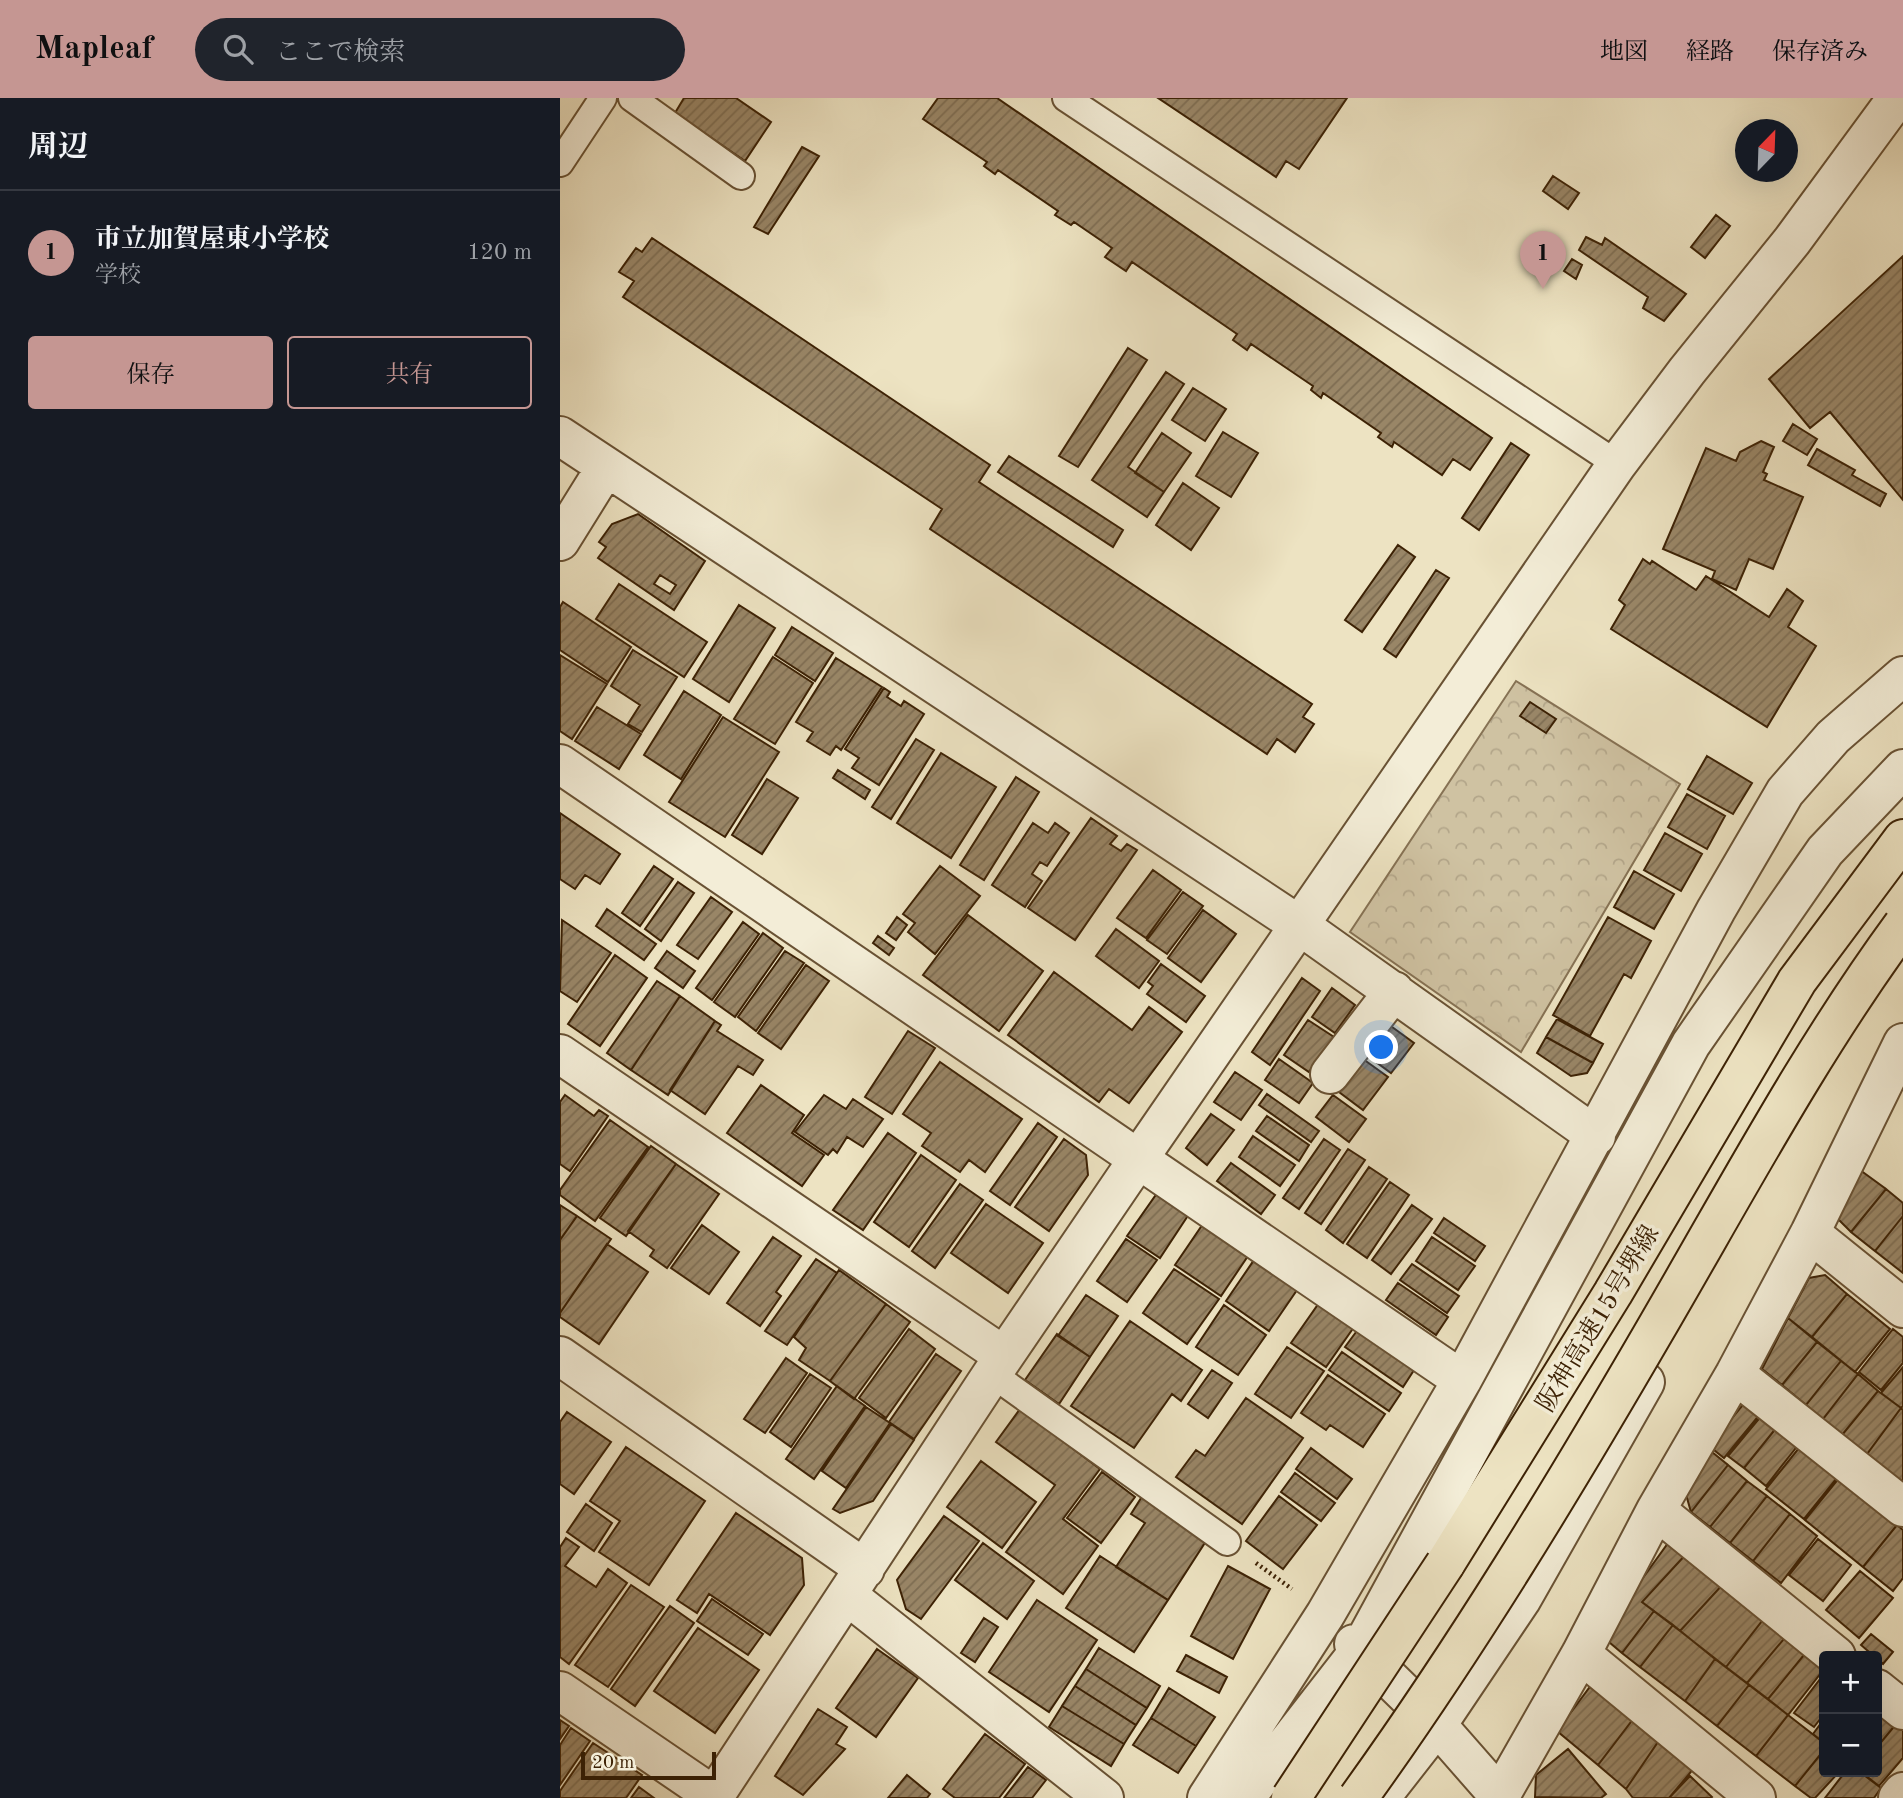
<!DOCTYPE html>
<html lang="ja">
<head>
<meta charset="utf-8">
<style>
	body { margin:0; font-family:"Old Standard TT","Noto Serif JP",serif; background:#20242c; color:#f1f3f6 }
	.controls { position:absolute; right:21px; bottom:21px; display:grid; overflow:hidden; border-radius:7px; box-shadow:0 7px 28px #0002 }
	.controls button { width:63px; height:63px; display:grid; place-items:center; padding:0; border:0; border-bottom:2px solid #363941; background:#171b24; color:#f1f3f6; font:35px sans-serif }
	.compass { position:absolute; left:1175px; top:21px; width:63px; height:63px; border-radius:50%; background:#171b24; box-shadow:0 7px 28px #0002; rotate:23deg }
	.scale { position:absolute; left:21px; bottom:18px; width:135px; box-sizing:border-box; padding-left:7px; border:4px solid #3d2205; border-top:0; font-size:19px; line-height:24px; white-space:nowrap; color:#3d2205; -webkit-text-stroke:5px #f3edd7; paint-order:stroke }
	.you { position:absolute; left:822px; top:950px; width:24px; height:24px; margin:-18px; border:5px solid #fff; border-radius:50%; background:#1a73e8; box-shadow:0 0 0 10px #1a73e833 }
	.badge { display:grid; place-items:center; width:46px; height:46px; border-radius:50%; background:#c59692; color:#111; font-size:23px; font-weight:700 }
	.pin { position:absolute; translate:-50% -58px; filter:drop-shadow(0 2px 4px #0008) }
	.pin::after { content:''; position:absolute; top:37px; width:24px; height:21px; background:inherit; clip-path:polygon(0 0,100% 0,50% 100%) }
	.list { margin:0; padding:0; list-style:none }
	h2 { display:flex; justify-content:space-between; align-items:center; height:91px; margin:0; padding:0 28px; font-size:30px }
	h2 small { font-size:23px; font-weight:400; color:#9ea1a6 }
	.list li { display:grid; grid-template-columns:46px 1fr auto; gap:21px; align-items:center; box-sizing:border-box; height:126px; padding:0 28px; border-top:2px solid #363941 }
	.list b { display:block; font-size:26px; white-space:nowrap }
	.list p { margin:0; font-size:23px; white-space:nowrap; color:#9ea1a6 }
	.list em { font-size:23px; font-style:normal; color:#9ea1a6 }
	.actions { display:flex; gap:14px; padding:21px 28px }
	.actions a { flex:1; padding:16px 0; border:2px solid #c59692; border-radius:7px; text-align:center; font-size:24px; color:#c59692 }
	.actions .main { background:#c59692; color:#111 }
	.icon { flex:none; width:38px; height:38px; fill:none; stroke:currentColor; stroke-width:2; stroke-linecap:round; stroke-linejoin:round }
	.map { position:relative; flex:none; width:1343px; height:1700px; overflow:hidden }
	header { display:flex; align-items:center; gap:42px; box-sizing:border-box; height:98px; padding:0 35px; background:#c59692; color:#111 }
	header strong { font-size:33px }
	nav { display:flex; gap:38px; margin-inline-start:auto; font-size:24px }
	.search { width:490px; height:63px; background:#20242c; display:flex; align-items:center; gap:18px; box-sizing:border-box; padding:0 24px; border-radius:38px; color:#9ea1a6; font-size:26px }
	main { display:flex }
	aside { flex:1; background:#171b24 }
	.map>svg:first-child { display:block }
	.park { fill:url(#park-crowns); stroke:#867254; stroke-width:2 }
	.building { fill:url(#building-hatch); stroke:#3d2205; stroke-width:2; fill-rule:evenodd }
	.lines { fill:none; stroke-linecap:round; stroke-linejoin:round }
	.service-casing { stroke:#695234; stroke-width:30 }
	.minor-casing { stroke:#695234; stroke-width:42 }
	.tertiary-casing { stroke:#695234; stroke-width:42 }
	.motorway-casing { stroke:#3d2205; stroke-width:42 }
	.path { stroke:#3d2205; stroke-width:4.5; stroke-dasharray:2 3.5; stroke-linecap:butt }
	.service { stroke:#f3edd7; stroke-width:26 }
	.minor { stroke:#f3edd7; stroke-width:38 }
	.tertiary { stroke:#f3edd7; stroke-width:38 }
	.motorway { stroke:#ede3c2; stroke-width:38 }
	.motorway-bridge-casing { stroke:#3d2205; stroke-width:42; stroke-linecap:butt }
	.motorway-bridge { stroke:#ede3c2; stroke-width:38 }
	.labels { text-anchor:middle; stroke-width:7; stroke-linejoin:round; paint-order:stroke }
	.street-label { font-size:26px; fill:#3d2205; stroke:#f3edd7 }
</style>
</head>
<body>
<header>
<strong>Mapleaf</strong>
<div class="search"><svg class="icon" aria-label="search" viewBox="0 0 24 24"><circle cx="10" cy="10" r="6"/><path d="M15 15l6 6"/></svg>ここで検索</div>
<nav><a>地図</a><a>経路</a><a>保存済み</a></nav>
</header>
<main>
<aside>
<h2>周辺<small></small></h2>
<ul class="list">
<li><span class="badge">1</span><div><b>市立加賀屋東小学校</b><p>学校</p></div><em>120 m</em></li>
</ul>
<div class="actions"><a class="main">保存</a><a>共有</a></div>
</aside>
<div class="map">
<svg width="1343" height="1700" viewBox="0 0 1343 1700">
	<defs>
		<pattern id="park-crowns" width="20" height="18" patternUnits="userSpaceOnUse" patternTransform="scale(1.75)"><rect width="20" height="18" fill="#cfc2a2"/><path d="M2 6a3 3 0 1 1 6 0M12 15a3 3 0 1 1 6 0" fill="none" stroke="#b3a68a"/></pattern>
		<pattern id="building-hatch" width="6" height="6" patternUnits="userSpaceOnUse" patternTransform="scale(1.75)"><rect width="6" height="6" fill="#998667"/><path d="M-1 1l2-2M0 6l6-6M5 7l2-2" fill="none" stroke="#7e6d53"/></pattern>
	</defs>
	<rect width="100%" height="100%" fill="#ede3c2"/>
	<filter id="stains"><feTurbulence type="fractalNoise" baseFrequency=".00286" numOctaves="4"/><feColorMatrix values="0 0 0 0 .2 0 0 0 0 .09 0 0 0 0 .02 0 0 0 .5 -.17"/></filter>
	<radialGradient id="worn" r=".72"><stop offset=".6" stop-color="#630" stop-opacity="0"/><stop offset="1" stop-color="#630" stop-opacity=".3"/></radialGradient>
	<!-- park -->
	<path class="park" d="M956 583 1120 686 961 954 790 834Z"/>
	<!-- building -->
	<path class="building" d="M124 0H176L211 24 185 63 115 15Z
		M378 0H437L932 340 910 372 893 361 882 377 834 344 832 349 818 339 821 335 763 295 761 300 751 292 753 288 691 246 687 252 673 242 677 236 572 164 566 173 545 159 552 150 514 124 511 127 495 117 498 113 438 72 435 76 424 68 427 64 363 21Z
		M598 0H787L739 71 726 63 716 79Z
		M242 49 259 58 208 136 194 129Z
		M993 78 1019 95 1008 111 983 93Z
		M1156 117 1170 128 1145 160 1131 149Z
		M1026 139 1042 147 1045 140 1126 196 1104 223 1083 210 1088 199 1019 152Z
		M92 140 430 367 419 384 752 606 743 619 754 626 735 654 717 641 707 656 370 431 382 411 63 199 74 183 59 174 76 150 82 154Z
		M1343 158V402L1270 314 1250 330 1209 281Z
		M1012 161 1022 167 1016 181 1004 173Z
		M568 250 587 262 518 369 499 358Z
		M606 274 624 286 568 369 604 394 587 419 532 382Z
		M633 290 666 311 645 343 612 322Z
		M1233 326 1257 341 1247 357 1223 343Z
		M663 334 698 355 671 399 636 378Z
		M602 335 631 355 604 394 575 375Z
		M1201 343 1214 349 1203 374 1207 376 1204 382 1243 399 1213 471 1189 461 1176 492 1152 481 1155 473 1103 451 1146 350 1176 363 1180 354Z
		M951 345 969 357 919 432 902 420Z
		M1257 351 1295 372 1292 377 1326 396 1320 408 1248 367Z
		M449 358 563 432 553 449 438 374Z
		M623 385 659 410 631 452 596 427Z
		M78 416 145 463 114 512 38 460 46 449 39 444 52 426ZM100 477 116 487 110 496 94 486Z
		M838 447 855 459 802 534 785 522Z
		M1083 461 1090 466 1092 463 1136 492 1146 478 1209 519 1227 491 1243 503 1228 529 1256 548 1207 629 1051 531 1065 507 1059 502Z
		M876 472 889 480 836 559 824 551Z
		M59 486 147 544 124 579 36 521Z
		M3 504 71 549 48 584 0 552V509Z
		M179 507 215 530 169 604 133 581Z
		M232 529 273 555 255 583 215 557Z
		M73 552 117 579 82 634 68 626 80 607 51 588Z
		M0 557 47 586 12 641 0 633Z
		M213 559 253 585 215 646 174 621Z
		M276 560 322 589 281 652 276 648 270 657 247 643 253 634 236 624Z
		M324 590 330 594 327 599 341 608 344 603 364 616 319 687 292 670 299 660 285 651Z
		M124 593 161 617 121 681 84 657Z
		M970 604 996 621 986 635 960 618Z
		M37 609 81 636 59 671 15 643Z
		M163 619 219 654 165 739 109 704Z
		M356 641 374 652 331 721 312 709Z
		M381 655 436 689 391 760 337 725Z
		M1147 658 1192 685 1173 716 1128 691Z
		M278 672 310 692 305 701 273 680Z
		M456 679 479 694 424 782 400 767Z
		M207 681 238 700 202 756 172 737Z
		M1127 696 1165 718 1147 751 1108 729Z
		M0 715 60 756 40 786 25 777 15 791 0 781Z
		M531 720 557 738 550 746 561 753 567 746 577 752 515 842 468 810Z
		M473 725 488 735 495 725 509 735 487 768 480 764 472 776 482 783 465 809 432 787Z
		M1105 735 1142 756 1121 793 1084 772Z
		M94 768 113 781 80 828 62 815Z
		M380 768 420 798 375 856 348 834 355 825 343 816Z
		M593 772 621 792 586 840 557 820Z
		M1074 773 1114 796 1094 831 1054 809Z
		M118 784 134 795 101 843 85 831Z
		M623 794 643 808 607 856 587 842Z
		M151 799 172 814 138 861 117 847Z
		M47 811 96 846 84 862 36 828Z
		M643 812 676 836 641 884 608 860Z
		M408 817 483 873 439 933 363 877Z
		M337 819 347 827 336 842 326 835Z
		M1048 819 1091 843 1071 880 1064 876 1030 938 993 917Z
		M2 822 51 855 17 904 0 893Z
		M183 824 199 836 152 902 136 890Z
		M556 831 599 863 579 890 536 858Z
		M203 835 223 850 175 919 154 904Z
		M318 838 334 850 329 857 313 845Z
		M107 853 135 873 123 890 95 870Z
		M225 853 244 865 196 933 178 919Z
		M55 857 87 880 40 948 8 926Z
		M601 866 645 898 626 924 587 896 593 888 588 884Z
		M246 867 269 883 221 951 198 935Z
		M494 874 572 932 589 909 622 934 569 1005 549 991 539 1004 448 937Z
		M742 880 760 893 710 967 692 954Z
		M97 883 120 898 71 972 47 955Z
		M772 890 795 907 775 935 752 919Z
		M120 898 155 923 108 997 71 972Z
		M997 921 1043 946 1033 965 986 939Z
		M748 922 774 939 749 974 724 957Z
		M155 923 161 927 157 933 203 962 193 977 178 968 145 1016 110 992Z
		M828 926 854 945 831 975 805 956Z
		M348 933 375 950 332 1016 305 999Z
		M986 939 1033 965 1027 975 1011 978 977 955Z
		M719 961 753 985 739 1005 705 982Z
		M803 961 828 979 803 1012 779 994Z
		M380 964 462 1021 425 1074 409 1062 400 1074 362 1048 371 1035 343 1016Z
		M675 974 702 992 681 1022 654 1004Z
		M201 987 244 1017 232 1035 264 1057 242 1088 167 1035Z
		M707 996 759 1033 751 1044 699 1007Z
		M5 997 34 1018 39 1012 48 1018 10 1073 0 1066V1004Z
		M264 997 286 1011 293 1001 323 1021 303 1049 287 1039 277 1055 273 1051 268 1057 235 1034Z
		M773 997 806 1021 789 1044 756 1019Z
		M651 1016 674 1032 647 1067 626 1050Z
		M707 1018 749 1047 739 1063 696 1033Z
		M50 1022 88 1049 35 1123 0 1097V1092Z
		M478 1025 497 1039 450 1107 430 1093Z
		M328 1035 356 1055 303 1132 273 1112Z
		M693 1038 735 1067 720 1088 679 1059Z
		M504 1041 526 1057 528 1077 489 1133 455 1109Z
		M764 1041 780 1052 739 1111 723 1100Z
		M91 1048 116 1066 66 1138 40 1120Z
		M788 1051 805 1062 761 1126 745 1115Z
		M361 1057 396 1082 349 1149 314 1124Z
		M671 1065 715 1097 701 1116 657 1083Z
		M116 1066 159 1096 107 1170 90 1158 94 1152 68 1133Z
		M809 1069 827 1081 783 1145 766 1132Z
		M1300 1072 1326 1091 1291 1134 1278 1121Z
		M830 1084 849 1097 807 1160 787 1146Z
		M400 1086 423 1102 375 1170 352 1153Z
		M600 1091 631 1113 600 1160 567 1138Z
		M1326 1091 1343 1105V1118L1315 1153 1291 1134Z
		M426 1106 483 1145 448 1195 391 1155Z
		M0 1107 17 1118 0 1142Z
		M852 1107 872 1121 831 1176 812 1162Z
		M17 1118 51 1141 0 1215V1142Z
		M1343 1118V1175L1315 1153Z
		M884 1120 925 1148 915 1163 874 1135Z
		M645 1123 690 1155 661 1198 615 1167Z
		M142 1127 179 1154 149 1196 111 1170Z
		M213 1139 241 1158 216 1194 221 1198 200 1228 167 1205Z
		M872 1139 915 1168 898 1192 856 1163Z
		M566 1141 597 1162 567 1204 537 1183Z
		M47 1146 88 1174 39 1246 0 1219V1215Z
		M256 1161 277 1175 227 1247 205 1233Z
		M694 1162 737 1192 709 1233 666 1203Z
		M852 1166 899 1198 887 1215 840 1182Z
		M614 1171 659 1201 627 1246 583 1215Z
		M279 1172 326 1206 270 1283 239 1262 246 1250 234 1239Z
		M1265 1177 1287 1196 1252 1239 1228 1220 1249 1180Z
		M838 1185 888 1219 876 1237 826 1202Z
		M1287 1196 1330 1231 1295 1274 1252 1239Z
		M526 1197 558 1218 530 1259 498 1238Z
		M759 1205 794 1229 766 1269 731 1245Z
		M326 1206 350 1224 294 1301 270 1283Z
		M664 1207 706 1237 678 1277 636 1249Z
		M1228 1220 1257 1244 1222 1287 1202 1271Z
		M570 1223 642 1272 621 1303 612 1296 574 1350 511 1308Z
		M799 1230 856 1269 843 1289 785 1249Z
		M349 1231 375 1251 326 1320 299 1300Z
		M1333 1231 1343 1239V1265L1321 1292 1299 1274Z
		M497 1236 530 1259 499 1306 465 1282Z
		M1257 1244 1281 1263 1246 1307 1222 1287Z
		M727 1249 764 1273 731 1320 695 1296Z
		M782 1254 841 1295 829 1313 769 1272Z
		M376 1256 401 1273 354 1341 329 1324Z
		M226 1260 247 1275 205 1335 184 1321Z
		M1281 1263 1298 1276 1263 1321 1246 1307Z
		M1343 1269V1308L1341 1310 1321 1295Z
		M652 1272 672 1285 648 1320 628 1306Z
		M250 1276 271 1290 231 1349 210 1334Z
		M1298 1276 1318 1293 1282 1337 1263 1321Z
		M768 1277 825 1316 803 1349 770 1327 766 1332 741 1315Z
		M277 1288 305 1308 254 1381 226 1361Z
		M1318 1293 1341 1310 1307 1356 1282 1337Z
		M686 1300 743 1340 682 1426 616 1379 636 1352 645 1358Z
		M1186 1303 1201 1315 1164 1360 1149 1348Z
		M306 1309 330 1325 286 1390 262 1373Z
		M1341 1310 1343 1312V1386L1307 1356Z
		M460 1311 540 1371 503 1421 538 1448 503 1496 446 1454 495 1387 436 1344Z
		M7 1314 51 1344 14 1396 0 1386V1324Z
		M1202 1317 1217 1329 1184 1370 1168 1358Z
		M331 1326 354 1342 313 1403 280 1415 273 1411Z
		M1217 1329 1239 1346 1206 1388 1184 1370Z
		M1243 1345 1281 1375 1244 1421 1206 1391Z
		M66 1349 145 1403 89 1487 39 1454 60 1423 30 1403Z
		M751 1350 792 1381 777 1401 736 1371Z
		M1152 1354 1168 1367 1131 1414 1125 1393Z
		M421 1363 476 1404 442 1450 387 1409Z
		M1168 1367 1187 1383 1150 1429 1131 1414Z
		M542 1374 575 1399 541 1445 507 1420Z
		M735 1375 775 1405 761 1423 721 1394Z
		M1279 1380 1337 1427 1303 1469 1245 1422Z
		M1187 1383 1207 1398 1170 1445 1150 1429Z
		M583 1397 648 1440 608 1502 556 1469 585 1425 571 1416Z
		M719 1398 757 1427 723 1471 686 1443Z
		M1207 1398 1230 1416 1193 1463 1170 1445Z
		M26 1406 52 1425 34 1453 7 1434Z
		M176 1415 242 1460 244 1487 210 1537 149 1496 137 1515 117 1502Z
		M1230 1416 1257 1438 1221 1485 1193 1463Z
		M384 1418 419 1443 361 1521 346 1511 337 1482Z
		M1337 1427 1343 1432V1480L1333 1493 1303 1469Z
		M6 1440 19 1449 5 1468 36 1489 48 1471 67 1485 9 1566 0 1559V1449Z
		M1111 1441 1128 1454 1082 1504 1094 1513 1062 1555 1049 1544 1051 1524Z
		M1258 1441 1291 1467 1263 1503 1229 1477Z
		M423 1445 474 1483 447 1521 395 1482Z
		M1128 1454 1164 1485 1120 1533 1082 1504Z
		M540 1458 608 1502 574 1554 506 1510Z
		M668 1468 710 1491 673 1561 631 1538Z
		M1300 1473 1333 1500 1299 1540 1266 1512Z
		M1164 1485 1206 1518 1166 1569 1120 1533Z
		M71 1487 104 1509 48 1589 15 1567Z
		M152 1501 203 1536 188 1557 137 1523Z
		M477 1502 537 1542 489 1614 429 1574Z
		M110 1508 134 1525 75 1608 51 1591Z
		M1094 1513 1113 1527 1080 1569 1062 1555Z
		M1206 1518 1228 1536 1187 1585 1166 1569Z
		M424 1520 438 1529 415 1564 401 1555Z
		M1113 1527 1155 1561 1125 1603 1080 1569Z
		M138 1530 199 1572 155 1635 94 1593Z
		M1228 1536 1248 1552 1208 1601 1187 1585Z
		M1311 1536 1333 1554 1323 1566 1301 1547Z
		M539 1550 600 1588 587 1610 526 1571Z
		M317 1551 358 1580 316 1639 276 1610Z
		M1248 1552 1264 1571 1228 1617 1208 1601Z
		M626 1557 667 1579 659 1595 617 1573Z
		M1155 1561 1189 1587 1157 1628 1125 1603Z
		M526 1571 587 1610 576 1627 515 1588Z
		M1264 1576V1616L1254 1629 1234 1615Z
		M1032 1586 1074 1620 1038 1667 997 1633Z
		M1189 1587 1228 1617 1196 1658 1157 1628Z
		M515 1588 576 1627 564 1646 502 1608Z
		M609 1590 655 1619 636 1648 591 1620Z
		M502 1608 564 1646 551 1668 489 1629Z
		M1317 1609 1337 1625 1317 1649Z
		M258 1611 287 1629 276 1646 285 1651 243 1697 215 1678Z
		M1228 1617 1264 1645V1652L1235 1688 1196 1658Z
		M591 1620 636 1648 618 1675 573 1647Z
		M1074 1620 1100 1641 1066 1691 1038 1667Z
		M1264 1621V1645L1253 1636Z
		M0 1622 9 1628 0 1641Z
		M1337 1625 1343 1630V1660L1319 1688 1301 1674H1317V1649Z
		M11 1630 30 1643 0 1687V1647Z
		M425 1636 465 1666 439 1700H395L383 1691Z
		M1100 1641 1135 1669 1109 1700H1073L1066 1691Z
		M33 1645 82 1677 66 1700H0V1693Z
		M1008 1651 1046 1696 1041 1700 975 1699 976 1677Z
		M1264 1652V1674H1279L1255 1700H1251L1235 1688Z
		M468 1669 486 1682 472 1700H444Z
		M1285 1674H1300L1321 1690 1314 1700H1265Z
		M347 1677 370 1696 367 1700H328Z
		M1130 1678 1152 1699 1151 1700H1109Z
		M79 1689 94 1700H71Z"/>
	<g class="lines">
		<defs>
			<path id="service" d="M72 0 181 78
				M506 0 1057 366
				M0 65 43 0
				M432 1276 667 1444"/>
			<path id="minor" d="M0 338 739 827 1036 1038
				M0 443 46 369
				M0 666 902 1282
				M0 956 444 1258
				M770 976 834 893
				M1250 1135 1343 1210
				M0 1258 305 1471
				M1175 1276 1343 1409
				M1096 1412 1276 1558
				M288 1498 544 1700
				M794 1546 877 1627 941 1700
				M1021 1556 1196 1700
				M1317 1591 1343 1612
				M0 1593 154 1698
				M940 1698 1021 1556 1096 1412 1175 1276 1250 1135 1343 945
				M153 1700 432 1276 579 1060
				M647 1700 765 1517 902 1282 1156 812 1225 694 1273 639 1343 578
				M685 1700 800 1552 1131 946 1265 753 1343 671
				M820 1700 877 1627
				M1338 1700 1343 1694"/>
			<path id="tertiary" d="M579 1060 1057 366 1127 273 1232 143 1337 0
				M877 1627 961 1502 1085 1284"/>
			<path id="motorway" d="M885 1466 1053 1195 1237 883 1343 741"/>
		</defs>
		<!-- service casing -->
		<use href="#service" class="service-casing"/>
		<!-- minor casing -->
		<use href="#minor" class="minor-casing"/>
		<!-- tertiary casing -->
		<use href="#tertiary" class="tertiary-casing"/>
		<!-- motorway casing -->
		<use href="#motorway" class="motorway-casing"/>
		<!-- path -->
		<path class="path" d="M696 1465 732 1491"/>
		<!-- service -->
		<use href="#service" class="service"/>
		<!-- minor -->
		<use href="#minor" class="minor"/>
		<!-- tertiary -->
		<use href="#tertiary" class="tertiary"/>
		<!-- motorway -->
		<use href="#motorway" class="motorway"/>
		<defs>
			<path id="motorway-bridge" d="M731 1700 885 1466
				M798 1700C906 1550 1002 1392 1095 1232 1175 1095 1249 955 1343 827"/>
		</defs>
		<!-- motorway-bridge casing -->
		<use href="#motorway-bridge" class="motorway-bridge-casing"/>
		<!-- motorway-bridge -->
		<use href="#motorway-bridge" class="motorway-bridge"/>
	</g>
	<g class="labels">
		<!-- street labels -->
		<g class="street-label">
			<text transform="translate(1037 1220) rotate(-59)" y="9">阪神高速15号堺線</text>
		</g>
	</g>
	<rect width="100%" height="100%" filter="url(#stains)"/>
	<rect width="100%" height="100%" fill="url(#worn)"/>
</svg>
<div class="controls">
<button>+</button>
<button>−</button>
</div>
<svg class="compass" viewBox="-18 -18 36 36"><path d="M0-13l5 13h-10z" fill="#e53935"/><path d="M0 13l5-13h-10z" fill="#9ea1a6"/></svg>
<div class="scale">20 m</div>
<div class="you"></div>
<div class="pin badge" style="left:983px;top:191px">1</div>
</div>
</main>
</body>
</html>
